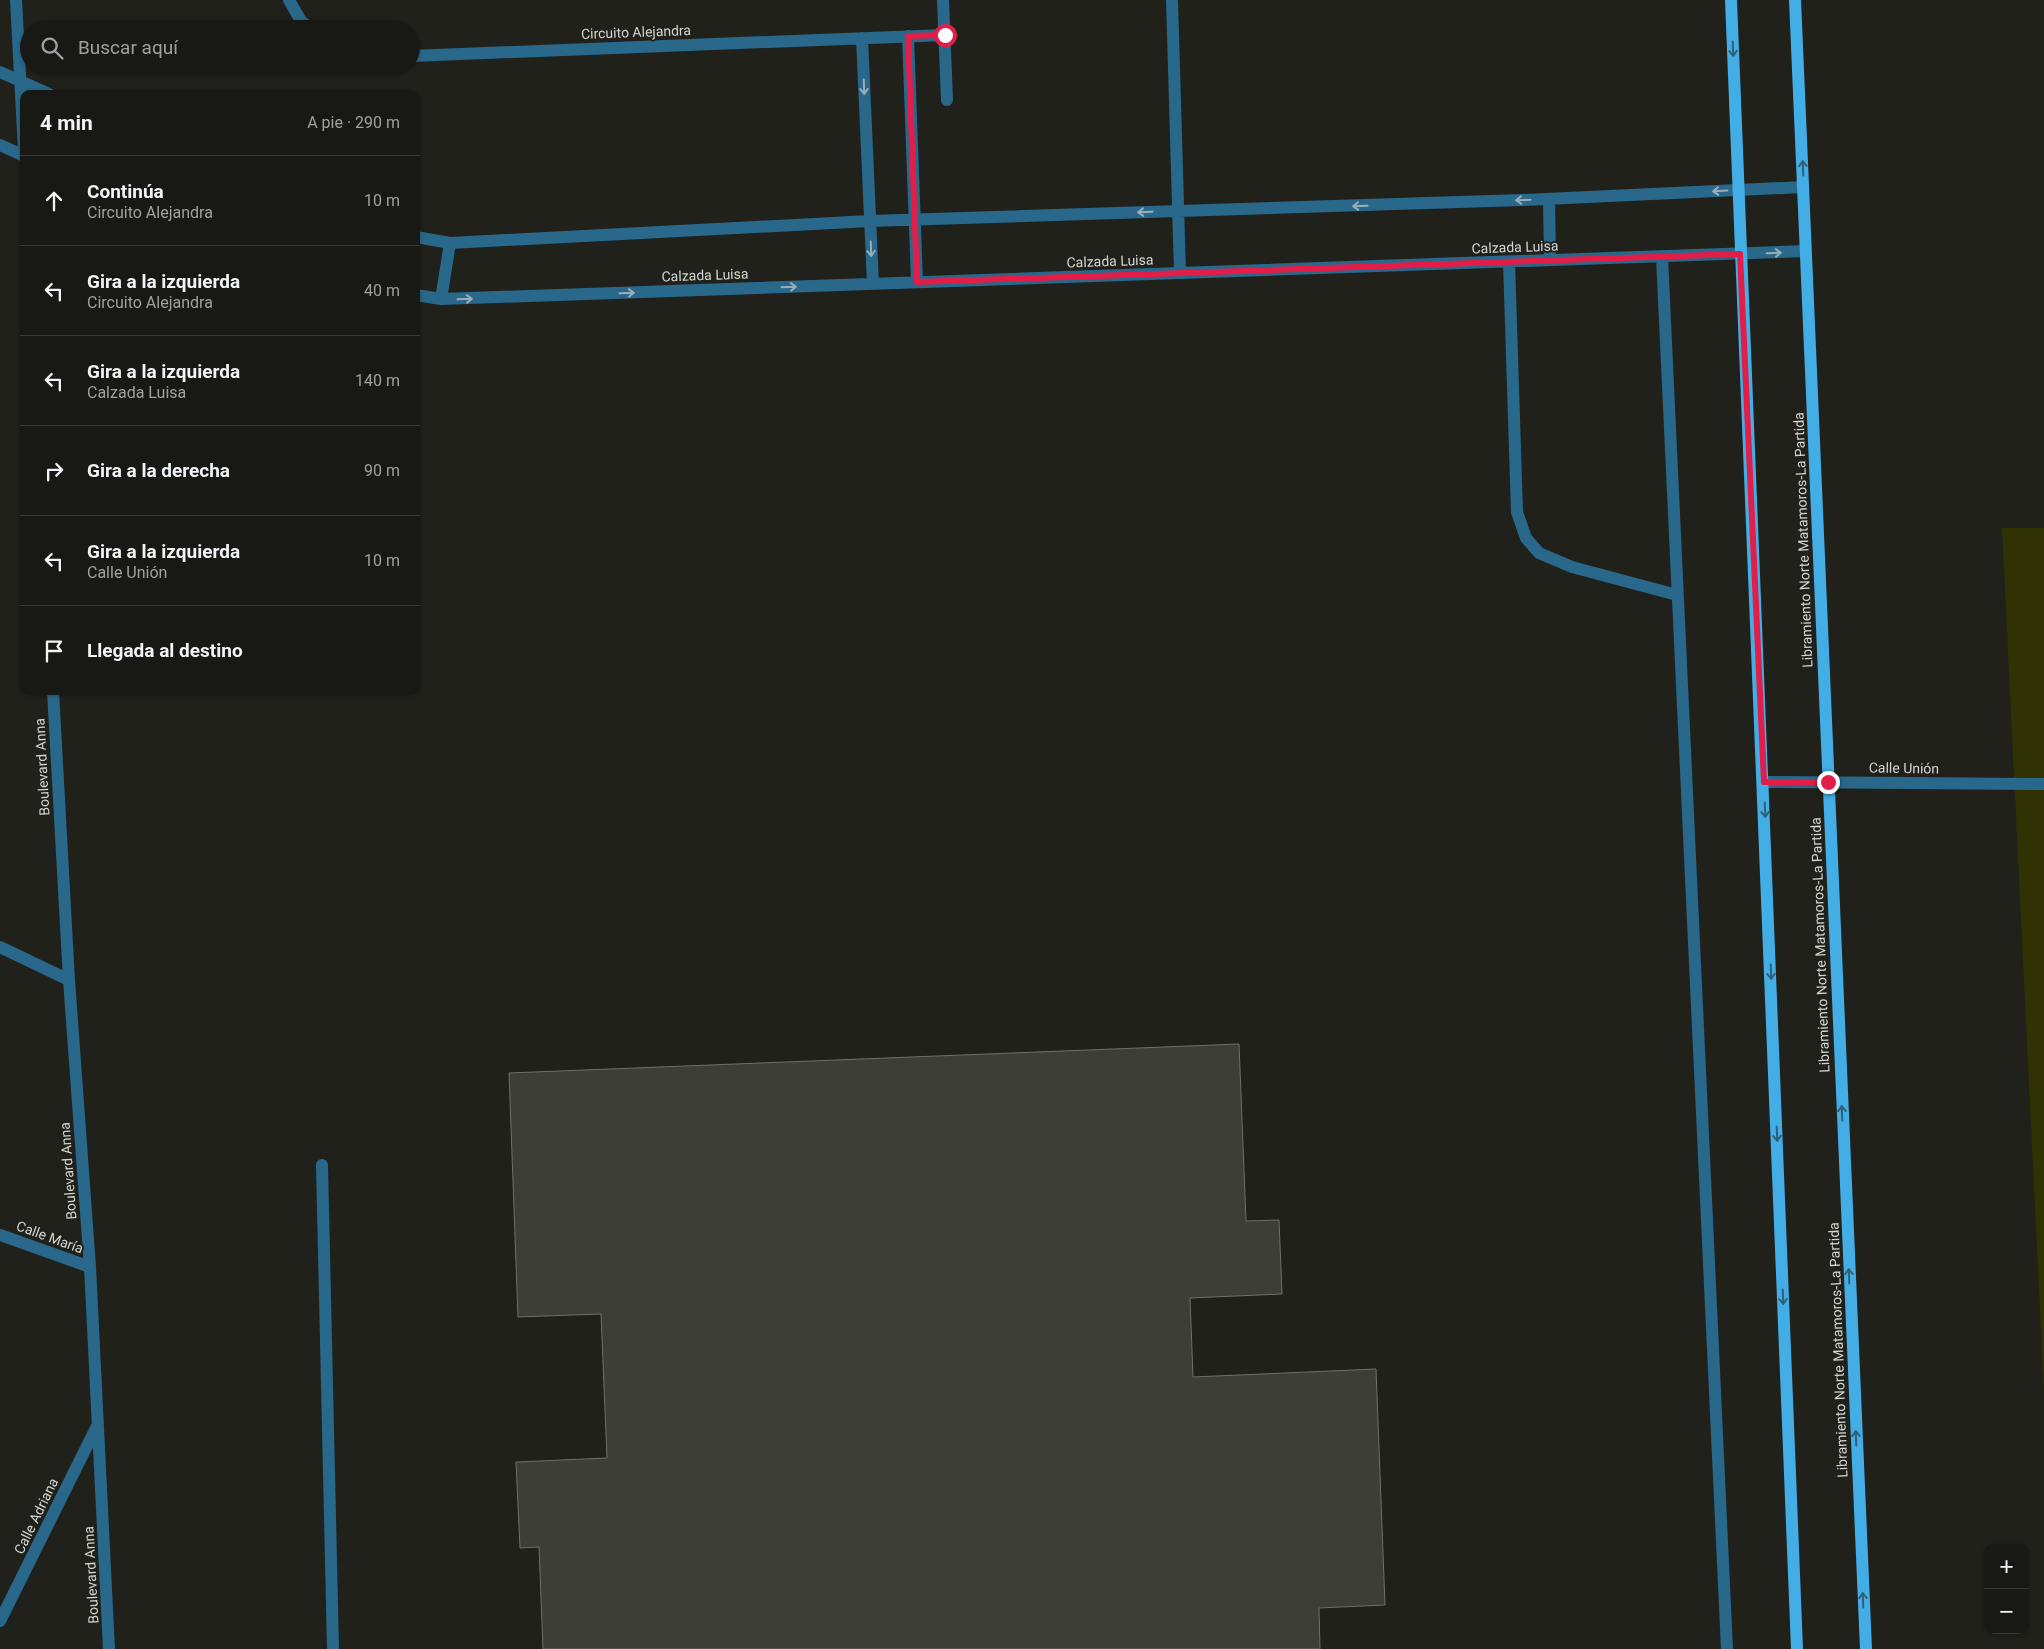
<!DOCTYPE html>
<html lang="es">
<head>
<meta charset="utf-8">
<style>
	body { margin:0; font-family:Roboto,sans-serif; background:#252622; color:#f1f3f6 }
	.controls { position:absolute; right:15px; bottom:15px; display:grid; overflow:hidden; border-radius:10px; box-shadow:0 1px 4px #0004 }
	.controls button { width:45px; height:45px; display:grid; place-items:center; padding:0; border:0; border-bottom:1px solid #363834; background:#181914; color:#f1f3f6; font:25px sans-serif }
	.stop { position:absolute; width:15px; height:15px; margin:-11px; border:4px solid #e11d48; border-radius:50%; background:#fff }
	.stop.end { background:#e11d48; border-color:#fff; box-shadow:0 1px 5px #0008 }
	.list { margin:0; padding:0; list-style:none }
	h2 { display:flex; justify-content:space-between; align-items:center; height:65px; margin:0; padding:0 20px; font-size:21px }
	h2 small { font-size:16px; font-weight:400; color:#9fa0a0 }
	.list li { display:grid; grid-template-columns:32px 1fr auto; gap:15px; align-items:center; box-sizing:border-box; height:90px; padding:0 20px; border-top:1px solid #363834 }
	.list b { display:block; font-size:19px; white-space:nowrap }
	.list p { margin:0; font-size:16px; white-space:nowrap; color:#9fa0a0 }
	.list em { font-size:16px; font-style:normal; color:#9fa0a0 }
	.icon { flex:none; width:28px; height:28px; fill:none; stroke:currentColor; stroke-width:2; stroke-linecap:round; stroke-linejoin:round }
	.map { position:relative; flex:none; width:2044px; height:1649px; overflow:hidden }
	.search { position:absolute; background:#181914; box-shadow:0 1px 4px #0004; left:20px; top:20px; width:400px; height:55px; display:flex; align-items:center; gap:12px; box-sizing:border-box; padding:0 18px; border-radius:28px; color:#9fa0a0; font-size:19px }
	.panel { position:absolute; background:#181914; box-shadow:0 1px 4px #0004; left:20px; top:90px; width:400px; height:605px; border-radius:10px }
	.map>svg:first-child { display:block }
	.green { fill:#313204 }
	.building { fill:#3e3e38; stroke:#6f7069 }
	.lines { fill:none; stroke-linecap:round; stroke-linejoin:round }
	.minor { stroke:#29688a; stroke-width:12 }
	.major { stroke:#43aee6; stroke-width:12 }
	.oneway { stroke:#306076 }
	.oneway2 { stroke:#98afb8 }
	.route { stroke:#e11d48; stroke-width:6 }
	.labels { text-anchor:middle; stroke-width:4; stroke-linejoin:round; paint-order:stroke }
	.street-label { font-size:14px; fill:#d4d5d1; stroke:#20211b }
</style>
</head>
<body>
<div class="map">
<svg width="2044" height="1649" viewBox="0 0 2044 1649">
	<rect width="100%" height="100%" fill="#20211b"/>
	<!-- green -->
	<path class="green" d="M2002 528H2044V1392Z"/>
	<!-- building -->
	<path class="building" d="M1239 1044 1246 1221 1279 1220 1282 1294 1190 1298 1193 1377 1376 1369 1385 1605 1319 1608 1320 1649H543L539 1547 520 1548 516 1462 607 1458 601 1314 518 1317 509 1073Z"/>
	<g class="lines">
		<!-- minor -->
		<path class="minor" d="M16 0 24 151
			M289 0 301 21 311 29
			M943 0 947 100
			M1172 0 1180 273
			M908 36 917 282
			M862 38 873 284
			M411 56 945 35
			M0 72 49 94
			M0 145 24 156
			M1549 199 1550 260
			M416 237 450 243 870 221 1522 200 1803 187
			M1662 257 1727 1649
			M1509 262 1517 512 1526 538 1539 553 1572 567 1677 595
			M416 295 441 299 1805 251
			M441 299 450 243
			M53 691 69 980 90 1267 109 1649
			M1764 782 2044 784
			M0 947 69 980
			M322 1165 333 1649
			M0 1235 90 1267
			M0 1621 97 1426"/>
		<!-- major -->
		<path class="major" d="M1731 0 1797 1649
			M1795 0 1866 1649"/>
	</g>
	<!-- one-way arrows -->
	<defs><path id="oneway-shaft" d="M-6 0H5M1.5-3L5.5 0L1.5 3" fill="none" stroke-width="1.6" stroke-linecap="round" stroke-linejoin="round" transform="scale(1.25)"/></defs>
	<g class="oneway">
		<use href="#oneway-shaft" transform="translate(1733 49) rotate(88)"/>
		<use href="#oneway-shaft" transform="translate(1803 168) rotate(-92)"/>
		<use href="#oneway-shaft" transform="translate(1765 810) rotate(88)"/>
		<use href="#oneway-shaft" transform="translate(1771 972) rotate(88)"/>
		<use href="#oneway-shaft" transform="translate(1842 1113) rotate(-92)"/>
		<use href="#oneway-shaft" transform="translate(1777 1134) rotate(88)"/>
		<use href="#oneway-shaft" transform="translate(1849 1276) rotate(-92)"/>
		<use href="#oneway-shaft" transform="translate(1783 1297) rotate(88)"/>
		<use href="#oneway-shaft" transform="translate(1856 1438) rotate(-92)"/>
		<use href="#oneway-shaft" transform="translate(1863 1600) rotate(-92)"/>
	</g>
	<g class="oneway2">
		<use href="#oneway-shaft" transform="translate(864 87) rotate(88)"/>
		<use href="#oneway-shaft" transform="translate(1720 191) rotate(177)"/>
		<use href="#oneway-shaft" transform="translate(1523 200) rotate(178)"/>
		<use href="#oneway-shaft" transform="translate(1360 206) rotate(178)"/>
		<use href="#oneway-shaft" transform="translate(1145 212) rotate(178)"/>
		<use href="#oneway-shaft" transform="translate(871 249) rotate(88)"/>
		<use href="#oneway-shaft" transform="translate(1774 253) rotate(-2)"/>
		<use href="#oneway-shaft" transform="translate(789 287) rotate(-2)"/>
		<use href="#oneway-shaft" transform="translate(627 293) rotate(-2)"/>
		<use href="#oneway-shaft" transform="translate(465 299) rotate(-2)"/>
	</g>
	<g class="lines">
		<!-- route -->
		<path class="route" d="M945 35 908 36 917 282 1740 254 1764 782H1828"/>
	</g>
	<g class="labels">
		<!-- street labels -->
		<g class="street-label">
			<text transform="translate(636 32) rotate(-2)" y="5">Circuito Alejandra</text>
			<text transform="translate(1515 247) rotate(-2)" y="5">Calzada Luisa</text>
			<text transform="translate(1110 261) rotate(-2)" y="5">Calzada Luisa</text>
			<text transform="translate(705 275) rotate(-2)" y="5">Calzada Luisa</text>
			<text transform="translate(1803 540) rotate(-92)" y="5">Libramiento Norte Matamoros-La Partida</text>
			<text transform="translate(42 767) rotate(-93)" y="5">Boulevard Anna</text>
			<text transform="translate(1904 768) rotate(1)" y="5">Calle Unión</text>
			<text transform="translate(1820 945) rotate(-92)" y="5">Libramiento Norte Matamoros-La Partida</text>
			<text transform="translate(68 1171) rotate(-94)" y="5">Boulevard Anna</text>
			<text transform="translate(50 1237) rotate(20)" y="5">Calle María</text>
			<text transform="translate(1838 1350) rotate(-92)" y="5">Libramiento Norte Matamoros-La Partida</text>
			<text transform="translate(36 1516) rotate(-64)" y="5">Calle Adriana</text>
			<text transform="translate(91 1575) rotate(-93)" y="5">Boulevard Anna</text>
		</g>
	</g>
</svg>
<div class="controls">
<button>+</button>
<button>−</button>
</div>
<div class="stop" style="left:945px;top:35px"></div>
<div class="stop end" style="left:1828px;top:782px"></div>
<div class="search"><svg class="icon" aria-label="search" viewBox="0 0 24 24"><circle cx="10" cy="10" r="6"/><path d="M15 15l6 6"/></svg>Buscar aquí</div>
<section class="panel">
<h2>4 min<small>A pie · 290 m</small></h2>
<ul class="list">
<li><svg class="icon" aria-label="ahead" viewBox="0 0 24 24"><path d="M12 20V5M6 11l6-6 6 6"/></svg><div><b>Continúa</b><p>Circuito Alejandra</p></div><em>10 m</em></li>
<li><svg class="icon" aria-label="left" viewBox="0 0 24 24"><path d="M17 20v-9H6M10 6l-5 5 5 5"/></svg><div><b>Gira a la izquierda</b><p>Circuito Alejandra</p></div><em>40 m</em></li>
<li><svg class="icon" aria-label="left" viewBox="0 0 24 24"><path d="M17 20v-9H6M10 6l-5 5 5 5"/></svg><div><b>Gira a la izquierda</b><p>Calzada Luisa</p></div><em>140 m</em></li>
<li><svg class="icon" aria-label="right" viewBox="0 0 24 24"><path d="M7 20v-9h11M14 6l5 5-5 5"/></svg><div><b>Gira a la derecha</b></div><em>90 m</em></li>
<li><svg class="icon" aria-label="left" viewBox="0 0 24 24"><path d="M17 20v-9H6M10 6l-5 5 5 5"/></svg><div><b>Gira a la izquierda</b><p>Calle Unión</p></div><em>10 m</em></li>
<li><svg class="icon" aria-label="arrive" viewBox="0 0 24 24"><path d="M6 21V4h12l-3 4 3 4H6"/></svg><div><b>Llegada al destino</b></div></li>
</ul>
</section>
</div>
</body>
</html>
